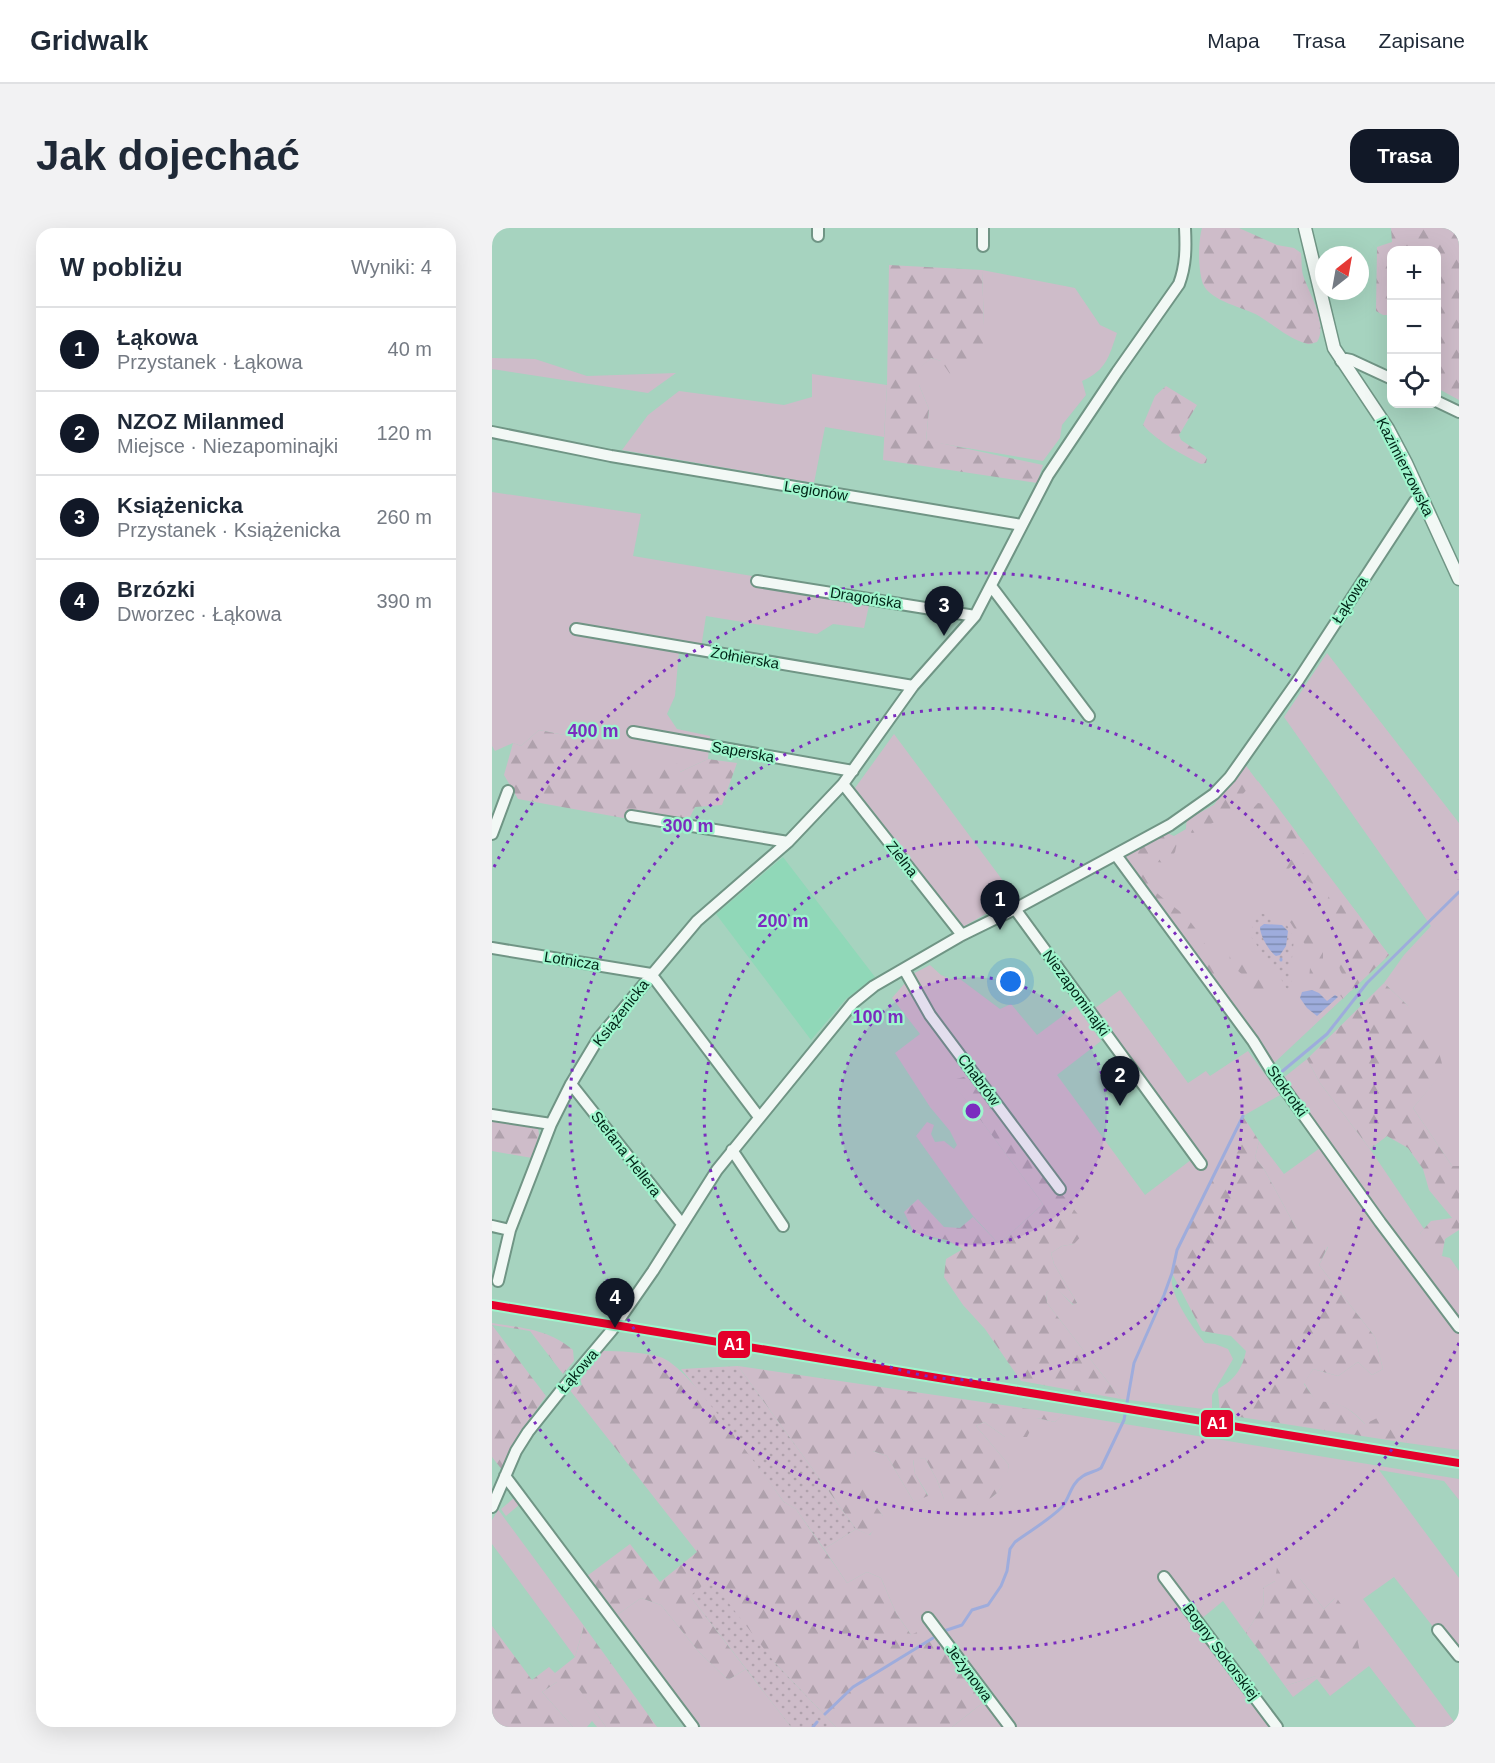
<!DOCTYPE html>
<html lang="pl">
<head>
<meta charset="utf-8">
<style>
	body { margin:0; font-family:Helvetica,sans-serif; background:#f2f2f3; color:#1f2937 }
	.controls { position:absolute; right:18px; top:18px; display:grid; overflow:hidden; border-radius:12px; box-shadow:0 6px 24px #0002 }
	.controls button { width:54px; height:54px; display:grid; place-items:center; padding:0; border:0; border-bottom:2px solid #e0e1e3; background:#fff; color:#1f2937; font:30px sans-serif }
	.compass { position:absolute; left:823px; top:18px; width:54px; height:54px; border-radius:50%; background:#fff; box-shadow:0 6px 24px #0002; rotate:31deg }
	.you { position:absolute; left:519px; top:754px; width:21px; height:21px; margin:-15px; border:4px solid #fff; border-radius:50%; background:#1a73e8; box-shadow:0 0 0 9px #1a73e833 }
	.badge { display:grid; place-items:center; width:39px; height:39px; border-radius:50%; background:#111827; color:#fff; font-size:20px; font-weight:700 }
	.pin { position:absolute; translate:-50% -50px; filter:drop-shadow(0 2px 3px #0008) }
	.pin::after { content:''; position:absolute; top:32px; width:21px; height:18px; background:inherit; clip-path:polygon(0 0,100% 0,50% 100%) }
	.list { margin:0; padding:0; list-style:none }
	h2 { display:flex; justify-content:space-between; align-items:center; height:78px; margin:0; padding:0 24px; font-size:26px }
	h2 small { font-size:20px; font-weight:400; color:#747a83 }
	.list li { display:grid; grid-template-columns:39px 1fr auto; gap:18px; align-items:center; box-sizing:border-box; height:84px; padding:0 24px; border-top:2px solid #e0e1e3 }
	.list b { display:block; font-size:22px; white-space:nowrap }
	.list p { margin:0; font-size:20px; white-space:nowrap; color:#747a83 }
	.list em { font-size:20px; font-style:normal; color:#747a83 }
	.icon { flex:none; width:33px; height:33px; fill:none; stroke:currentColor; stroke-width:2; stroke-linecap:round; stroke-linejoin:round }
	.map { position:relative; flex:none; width:967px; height:1499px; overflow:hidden; border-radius:18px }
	header { display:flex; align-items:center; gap:36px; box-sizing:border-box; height:84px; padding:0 30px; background:#fff; border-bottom:2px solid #e0e1e3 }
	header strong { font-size:28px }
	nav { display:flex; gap:33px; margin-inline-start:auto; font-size:21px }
	.intro { display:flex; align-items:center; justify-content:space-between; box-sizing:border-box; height:144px; padding:0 36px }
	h1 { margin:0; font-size:42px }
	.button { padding:15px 27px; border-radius:18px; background:#111827; color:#fff; font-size:21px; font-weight:700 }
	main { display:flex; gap:36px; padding:0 36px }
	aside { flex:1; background:#fff; border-radius:18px; box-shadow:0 6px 24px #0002 }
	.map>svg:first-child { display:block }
	.built { fill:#90d8b8 }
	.grass { fill:#cebcc9 }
	.forest { fill:url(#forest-firs) }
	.garden { fill:url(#garden-dots) }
	.water { fill:url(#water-rules) }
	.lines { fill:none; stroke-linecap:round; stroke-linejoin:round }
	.stream { stroke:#9eacdc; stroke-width:3 }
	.minor-casing { stroke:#709585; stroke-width:14 }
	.tertiary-casing { stroke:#709585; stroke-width:15 }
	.minor { stroke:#f2f8f5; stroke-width:10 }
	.tertiary { stroke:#f2f8f5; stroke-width:12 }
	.rail-1-casing { stroke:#9ff5cd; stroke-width:12 }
	.rail-1 { stroke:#e4002b; stroke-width:8 }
	.ring { fill:none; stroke:#7b2cbf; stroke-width:3; stroke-dasharray:3 6 }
	.labels { text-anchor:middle; stroke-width:4.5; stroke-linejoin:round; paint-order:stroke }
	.street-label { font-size:15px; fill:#002517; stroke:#9ff5cd }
	.centre { fill:#7b2cbf; stroke:#9ff5cd; stroke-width:3 }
	.ring-label { font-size:18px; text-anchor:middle; font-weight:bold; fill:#7b2cbf; stroke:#9ff5cd; stroke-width:4.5; stroke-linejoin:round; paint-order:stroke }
	.line-badge { stroke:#9ff5cd; stroke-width:2 }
	.badge-label { font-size:16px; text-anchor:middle; font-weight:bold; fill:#fff }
</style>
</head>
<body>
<header>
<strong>Gridwalk</strong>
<nav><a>Mapa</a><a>Trasa</a><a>Zapisane</a></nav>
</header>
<div class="intro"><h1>Jak dojechać</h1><a class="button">Trasa</a></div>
<main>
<aside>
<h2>W pobliżu<small>Wyniki: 4</small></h2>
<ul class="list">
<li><span class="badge">1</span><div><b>Łąkowa</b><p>Przystanek · Łąkowa</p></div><em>40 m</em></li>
<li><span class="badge">2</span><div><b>NZOZ Milanmed</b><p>Miejsce · Niezapominajki</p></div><em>120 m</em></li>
<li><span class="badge">3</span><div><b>Książenicka</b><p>Przystanek · Książenicka</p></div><em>260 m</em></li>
<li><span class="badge">4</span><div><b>Brzózki</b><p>Dworzec · Łąkowa</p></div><em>390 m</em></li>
</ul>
</aside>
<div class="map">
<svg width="967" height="1499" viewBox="0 0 967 1499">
	<defs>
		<pattern id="forest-firs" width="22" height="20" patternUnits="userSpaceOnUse" patternTransform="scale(1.5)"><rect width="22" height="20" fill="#cebcc9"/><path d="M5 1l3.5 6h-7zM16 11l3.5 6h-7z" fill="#afa1ac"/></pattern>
		<pattern id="garden-dots" width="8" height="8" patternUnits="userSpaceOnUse" patternTransform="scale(1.5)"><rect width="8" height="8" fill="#cebcc9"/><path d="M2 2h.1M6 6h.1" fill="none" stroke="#afa1ac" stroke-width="1.8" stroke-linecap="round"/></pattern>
		<pattern id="water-rules" width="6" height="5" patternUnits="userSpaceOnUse" patternTransform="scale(1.5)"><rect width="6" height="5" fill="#9eacdc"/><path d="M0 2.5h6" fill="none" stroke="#7e8cb1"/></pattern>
	</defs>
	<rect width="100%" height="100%" fill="#a6d3bf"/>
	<!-- built -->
	<path class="built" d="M291 629 383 749 354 771 319 812 224 686Z"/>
	<!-- grass -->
	<path class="grass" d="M490 42 583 60 608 97 625 105C617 128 615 142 590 153L594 167 570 197 568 210 551 233 434 213 437 181 427 157V140L439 130 449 133 492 97Z
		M0 130 43 131 95 148 184 145 156 165 0 141Z
		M320 146 395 157 392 209 333 199 322 255 130 222 156 187 187 163 292 177 320 169Z
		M0 264 149 286 141 328 379 368 372 400 341 396 325 406 214 388 209 420 188 412 183 468 175 486 185 501 218 508 216 531 188 544H146L92 507H72L47 502 29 518 21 515 3 523 0 518Z
		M835 425 967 595V938H960L921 880 951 843 915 777 892 755 912 727 939 698 792 489Z
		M402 506 523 669 471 699 363 560Z
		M754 538 897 727 782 835 632 633 633 628 675 605 682 608 694 601 695 592 722 577 750 539Z
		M438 737 449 747 458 751H468L508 781 519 776 545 807 584 778 609 813 565 847 653 967 708 925 603 780 628 762 696 855 714 843 718 848 756 823 788 867 751 888 685 1022C682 1034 677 1048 681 1060 685 1077 702 1102 713 1115L723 1116 736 1121 741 1131 720 1167V1182L629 1171 555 1075 554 1065 562 1058 581 1077 585 1075 562 1036 559 1025 570 1018 582 1016 462 856 551 976 507 1016 481 988 424 908 435 894 442 897 439 906 443 914 452 913 462 921 465 917 458 903 438 879 403 825 428 806 400 770 413 755 411 751Z
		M815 831 828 855 878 921 932 1001 928 1005 950 1028 958 1030 967 1043V1222L915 1215 908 1197 873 1196C856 1178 848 1175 824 1174L812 1155 821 1141 846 1148 866 1134 880 1147 891 1141 883 1109 827 1037 836 1019 805 1002 772 941 763 930 767 913 792 946 828 920 835 913 790 851Z
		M572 1186 967 1251V1272L952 1253 887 1242 967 1350V1432L902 1349 871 1371 966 1499H924L877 1438 838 1468 825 1451 801 1469 793 1458 824 1448 843 1370 832 1381 808 1351 783 1353 771 1360 772 1376 754 1405 731 1373 709 1391 788 1499H460L493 1473 419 1407 404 1385 389 1350 375 1344 355 1355 332 1321 364 1301 378 1307 391 1288 359 1246 364 1222 381 1223 395 1228 422 1274 436 1267 423 1246 421 1231 433 1230 445 1252 452 1271C489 1273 507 1281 517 1237L484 1198 492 1194 513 1209 545 1190 563 1194Z
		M22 1270 27 1277 14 1288 9 1281Z
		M5 1280 92 1398 83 1429 0 1316V1292L5 1284Z
		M149 1370 169 1377 207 1424 236 1452 254 1441 299 1499H209L125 1387Z
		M82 1453 114 1499H105L100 1493 95 1499H81L50 1464 65 1454Z"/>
	<!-- forest -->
	<path class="forest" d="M710 0H747L785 17 802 20 809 25C810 33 809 43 812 50 818 66 836 98 825 114 821 115 819 116 816 116 798 112 782 97 767 88 752 79 719 74 711 56 706 42 706 14 710 0Z
		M899 0H967V172L945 160 944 22H900L899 87H891L884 83 885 19 900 14Z
		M397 37 490 42 492 97 491 130 472 148 458 146 449 133 439 130 428 140 427 157 437 181 434 212 551 237 545 255 391 232 395 157Z
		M674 158 705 177 687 207 689 212 713 228 715 231 714 235 709 236C689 226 666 214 651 197L663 168Z
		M47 502 72 507H92L122 514 144 527 149 543 160 544 166 534 186 536 188 544 216 531 245 535 230 577 203 579 192 601 26 571 12 547 21 515 29 518Z
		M754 538 758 543 756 555 757 559 731 589 705 604 700 605 694 601 695 592 722 577 750 539Z
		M766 553 805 605V617L828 648C831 654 831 666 826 671 823 652 816 653 800 648L804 640 802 637H800L793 646 789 644 788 638 794 626 781 614 761 580 766 575 771 576 762 559Z
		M675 605 682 609 685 615 683 624 675 635 654 633 640 624Z
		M632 633C653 640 649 647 661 661 671 672 684 679 694 689 707 702 727 737 723 755Z
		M845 659 897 727 859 763 848 742 844 725 847 723 857 725 860 719 835 681C833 671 838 666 845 659Z
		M800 692 812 699 831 719V747H837L844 751 856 765 851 771 846 765H836L816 756C822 721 815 721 798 694Z
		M738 727C749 726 753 737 760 743L766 734 770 737 771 758 776 767V770L770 775 763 769 753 749 737 735Z
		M892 755 915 777 945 817 952 843 921 880 960 938H967V1002L953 1011 950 1028 939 1020 928 1005 939 993 960 990 937 962 931 941 916 920 895 908 878 921 828 855 815 831Z
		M472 849 498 875 592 994 594 1003 582 1016 570 1018 559 1025 562 1036 585 1075 582 1077 562 1059 554 1065 555 1075 629 1171 529 1153 493 1101 471 1077 452 1049 454 1031 471 1021 455 1012 422 1005 412 984 426 971 452 999 468 1000 481 989 507 1016 551 976 462 856 464 851Z
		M751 888 767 913 763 930 772 941 805 1002 831 1005 836 1018 827 1037 883 1109 891 1141 880 1147 866 1134 846 1148 821 1141 812 1156 824 1173C849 1175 855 1178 873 1196L887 1189 908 1197 915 1215 728 1186 726 1161C742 1152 750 1142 754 1123L739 1108 710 1103 680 1045 685 1022Z
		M0 892 46 900 47 906 40 930 0 923Z
		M0 1095C30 1100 57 1101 81 1122L82 1133 71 1146 38 1103 0 1097Z
		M0 1097 54 1168 24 1211 11 1243 0 1229Z
		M109 1123C126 1123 152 1124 168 1129 197 1137 271 1246 292 1274L304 1281 355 1355 375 1344 389 1350 404 1385 419 1407 437 1398 493 1473 460 1499H344L283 1435 198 1368 254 1441 236 1452 207 1424 169 1377 149 1370 125 1387 95 1348 138 1316 168 1354 205 1324 77 1161 90 1157C84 1143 100 1132 109 1123Z
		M246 1138 572 1186 563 1194 545 1190 535 1209H513L492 1194 484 1198 517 1237 514 1253 505 1265 494 1274 476 1279 452 1271 445 1252 433 1230 421 1232 423 1246 436 1268 422 1274 395 1228 381 1223H364L360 1246 391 1288 390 1295 377 1307 364 1301Z
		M792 1335 808 1351 832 1381 844 1369 862 1395 869 1429 845 1455 824 1448 793 1458 754 1405 772 1376 771 1360 783 1353 785 1339Z
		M0 1398 40 1452 57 1439 63 1445 83 1429 92 1398 165 1499H114L82 1454H65L50 1464 81 1499H0Z"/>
	<!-- garden -->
	<path class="garden" d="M768 685 778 688 782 695H794L802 711 800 730 796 743 801 758 800 764 794 760 781 736 766 720 763 713 759 709 762 691Z
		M246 1138 364 1301 332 1321 304 1281 292 1274 237 1200 189 1141Z
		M218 1351 283 1435 344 1499H299L198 1368Z"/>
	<!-- water -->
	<path class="water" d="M772 696 790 697 796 703 794 718 788 727 784 728C777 723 768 708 768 699Z
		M820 762 827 765 835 773 843 767 846 769 825 788 815 780 808 770 810 764Z"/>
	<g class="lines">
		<!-- stream -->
		<path class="stream" d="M789 731V732
			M787 846 835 806 875 755 967 664
			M452 1403 470 1397 480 1382 496 1377 509 1358 515 1343 518 1321 523 1314C538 1303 557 1292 570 1279 578 1270 578 1256 591 1248 597 1244 603 1244 609 1240L632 1192 642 1135 672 1067 680 1045 685 1022 751 888
			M333 1486 361 1459 441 1410
			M321 1499 325 1494"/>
		<defs>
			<path id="minor" d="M491 0V18
				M326 8V0
				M849 133 854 131 859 132 900 151
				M944 173 967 184
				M0 204 119 228 530 297
				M265 353 483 388
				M499 358 597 488
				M84 401 421 458
				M141 504 361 543
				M351 556 470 707
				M139 588 296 614
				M0 606 16 563
				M624 627 761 813 779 842 888 994 967 1099
				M523 681 709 936
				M0 720 159 746 267 889
				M412 741 438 787 568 961
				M79 856 190 996
				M0 887 59 896
				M240 922 291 998
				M0 998 18 1002
				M6 1053 18 1002 59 896 79 856 106 811 205 693 296 614 351 556 421 458 483 388 556 247 625 144 687 56C694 37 694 20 693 0
				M13 1248 201 1499
				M0 1279 24 1223 36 1204 67 1165 120 1102 161 1043 225 942 361 775 382 758 470 707 523 681 678 597 722 566 738 549 807 451 923 273 930 269
				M672 1349 785 1499
				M436 1390 518 1499
				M946 1402 967 1428"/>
			<path id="tertiary" d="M813 0 842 120 896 201 914 235 967 351"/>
		</defs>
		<!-- minor casing -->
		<use href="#minor" class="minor-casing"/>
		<!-- tertiary casing -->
		<use href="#tertiary" class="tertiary-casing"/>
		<!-- minor -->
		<use href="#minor" class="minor"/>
		<!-- tertiary -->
		<use href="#tertiary" class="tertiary"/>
		<defs>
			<path id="rail-1" d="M0 1077 967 1235"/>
		</defs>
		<!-- rail-1 casing -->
		<use href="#rail-1" class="rail-1-casing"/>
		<!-- rail-1 -->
		<use href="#rail-1" class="rail-1"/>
	</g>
	<!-- distance rings -->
	<circle cx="481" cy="883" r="134" fill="#7b2cbf" fill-opacity=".12"/>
	<g class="ring">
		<circle cx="481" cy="883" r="134"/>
		<circle cx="481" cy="883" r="269"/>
		<circle cx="481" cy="883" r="403"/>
		<path d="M967 1115A538 538 0 0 1 2 1127M2 639A538 538 0 0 1 967 651"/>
	</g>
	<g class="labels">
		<!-- street labels -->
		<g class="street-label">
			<text transform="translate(913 239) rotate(63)" y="5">Kazimierzowska</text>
			<text transform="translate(324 263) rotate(9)" y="5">Legionów</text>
			<text transform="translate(374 370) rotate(9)" y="5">Dragońska</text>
			<text transform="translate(858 372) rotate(-57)" y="5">Łąkowa</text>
			<text transform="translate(253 430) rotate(10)" y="5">Żołnierska</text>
			<text transform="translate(251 524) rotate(10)" y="5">Saperska</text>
			<text transform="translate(410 631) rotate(52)" y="5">Zielna</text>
			<text transform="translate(80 733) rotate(9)" y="5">Lotnicza</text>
			<text transform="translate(584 765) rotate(54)" y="5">Niezapominajki</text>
			<text transform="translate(129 785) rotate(-52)" y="5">Książenicka</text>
			<text transform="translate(487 852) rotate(53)" y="5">Chabrów</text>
			<text transform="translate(795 863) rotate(55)" y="5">Stokrotki</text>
			<text transform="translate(134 926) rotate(52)" y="5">Stefana Hellera</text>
			<text transform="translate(86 1143) rotate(-49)" y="5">Łąkowa</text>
			<text transform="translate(729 1424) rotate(53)" y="5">Bogny Sokorskiej</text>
			<text transform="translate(477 1445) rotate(53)" y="5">Jeżynowa</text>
		</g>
	</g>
	<circle cx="481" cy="883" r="9" class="centre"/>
	<g class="ring-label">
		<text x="101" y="509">400 m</text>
		<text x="196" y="604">300 m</text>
		<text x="291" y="699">200 m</text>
		<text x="386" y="795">100 m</text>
	</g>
	<g class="line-badge">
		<rect x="225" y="1102" width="34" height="29" rx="6" fill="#e4002b"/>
		<rect x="708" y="1181" width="34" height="29" rx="6" fill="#e4002b"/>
	</g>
	<g class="badge-label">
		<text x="242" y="1122">A1</text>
		<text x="725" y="1201">A1</text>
	</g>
</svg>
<div class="controls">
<button>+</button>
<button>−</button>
<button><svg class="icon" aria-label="locate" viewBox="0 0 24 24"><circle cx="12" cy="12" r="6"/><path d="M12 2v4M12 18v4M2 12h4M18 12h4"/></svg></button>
</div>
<svg class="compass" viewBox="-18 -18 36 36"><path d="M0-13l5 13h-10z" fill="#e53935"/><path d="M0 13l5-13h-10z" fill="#747a83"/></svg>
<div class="you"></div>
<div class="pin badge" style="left:508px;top:702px">1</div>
<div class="pin badge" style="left:628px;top:878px">2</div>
<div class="pin badge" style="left:452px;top:408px">3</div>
<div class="pin badge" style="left:123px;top:1100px">4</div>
</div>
</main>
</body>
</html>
